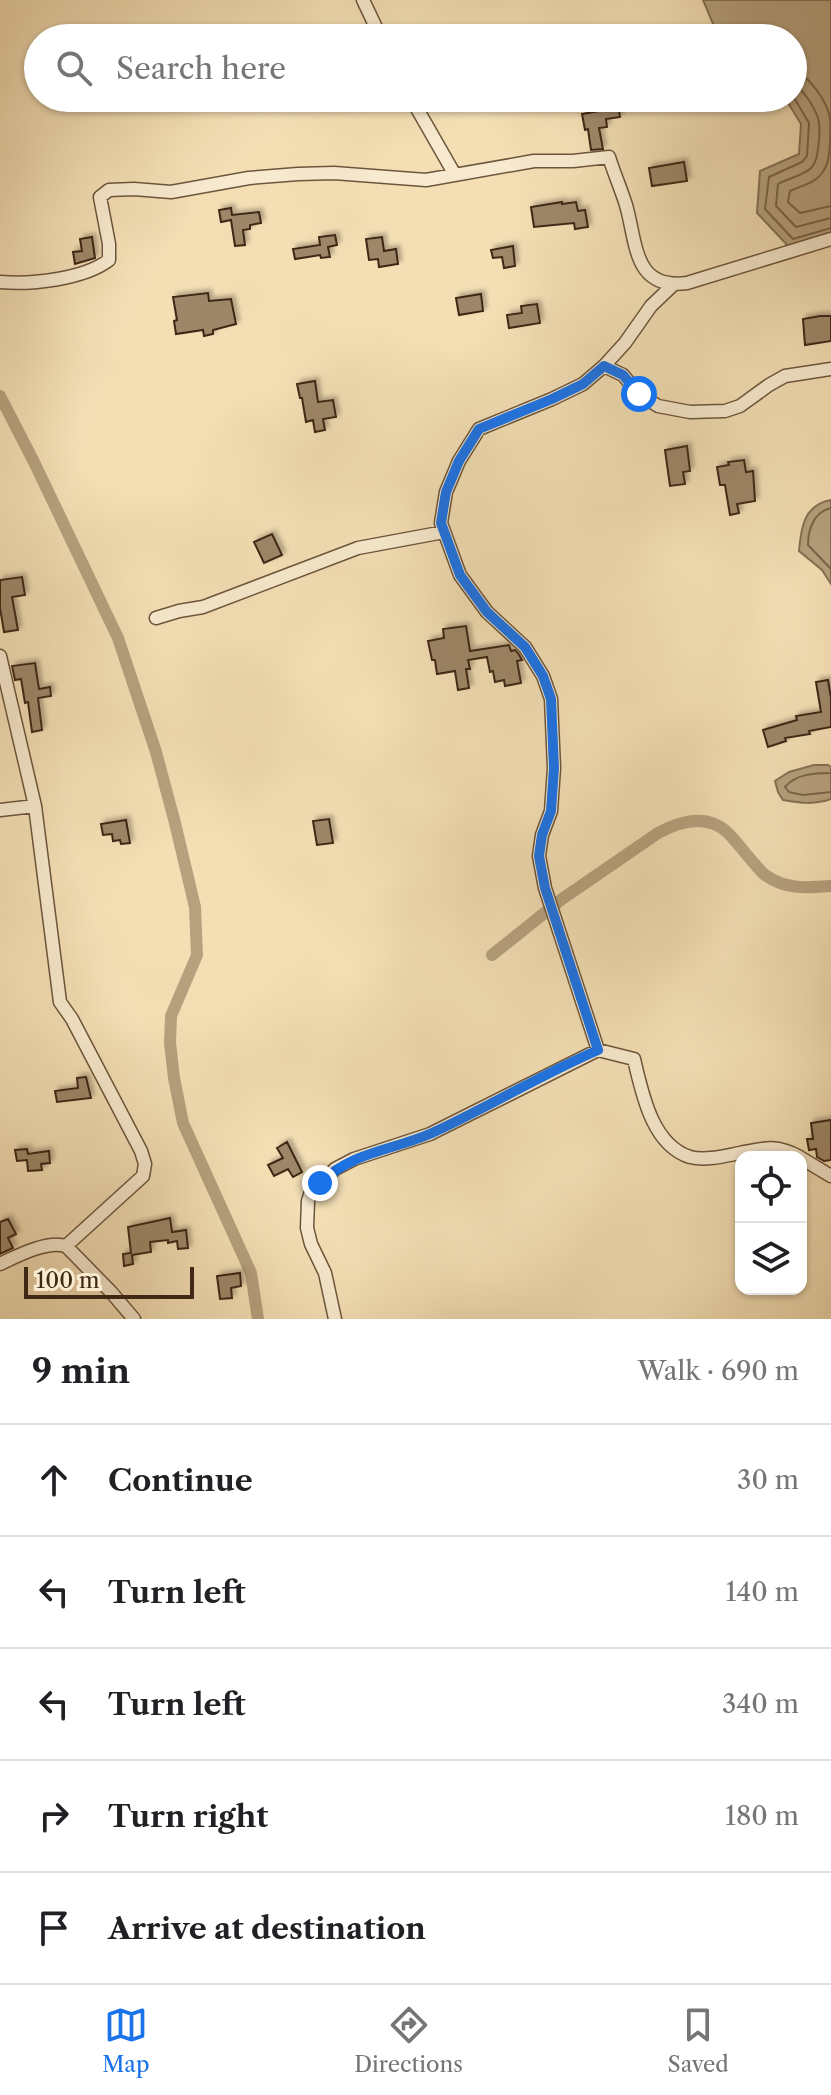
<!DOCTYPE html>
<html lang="en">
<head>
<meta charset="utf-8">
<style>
	body { margin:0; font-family:"Libre Caslon Text",serif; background:#f2f2f2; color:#202124 }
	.controls { position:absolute; right:24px; bottom:24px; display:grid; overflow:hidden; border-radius:16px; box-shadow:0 2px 6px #0004 }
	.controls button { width:72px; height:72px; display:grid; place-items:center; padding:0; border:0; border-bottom:2px solid #e0e0e0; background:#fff; color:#202124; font:40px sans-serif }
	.scale { position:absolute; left:24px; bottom:20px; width:170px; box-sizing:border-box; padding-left:8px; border:4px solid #3f2814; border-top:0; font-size:22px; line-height:28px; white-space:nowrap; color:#3f2814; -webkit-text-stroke:6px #f8eacf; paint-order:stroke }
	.stop { position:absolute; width:24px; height:24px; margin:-18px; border:6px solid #1a73e8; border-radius:50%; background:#fff }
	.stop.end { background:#1a73e8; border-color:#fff; box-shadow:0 2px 8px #0008 }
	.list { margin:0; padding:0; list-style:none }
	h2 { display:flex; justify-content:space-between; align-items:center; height:104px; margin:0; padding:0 32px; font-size:34px }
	h2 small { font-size:26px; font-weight:400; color:#757577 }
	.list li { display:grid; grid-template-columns:52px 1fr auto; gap:24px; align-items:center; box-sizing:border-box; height:112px; padding:0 32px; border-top:2px solid #e0e0e0 }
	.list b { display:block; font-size:30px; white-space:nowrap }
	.list em { font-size:26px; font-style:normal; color:#757577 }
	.icon { flex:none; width:44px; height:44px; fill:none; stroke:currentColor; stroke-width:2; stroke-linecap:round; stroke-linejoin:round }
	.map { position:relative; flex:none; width:831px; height:1319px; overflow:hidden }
	.search { position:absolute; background:#fff; box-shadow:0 2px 6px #0004; left:24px; right:24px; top:24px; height:88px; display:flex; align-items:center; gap:20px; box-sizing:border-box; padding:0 28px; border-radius:44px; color:#757577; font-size:30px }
	.sheet { height:664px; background:#fff }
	nav { display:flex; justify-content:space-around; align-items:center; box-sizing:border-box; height:112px; border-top:2px solid #e0e0e0; background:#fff; font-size:22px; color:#757577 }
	nav a { display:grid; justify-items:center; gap:4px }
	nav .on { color:#1a73e8 }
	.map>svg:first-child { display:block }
	.water { fill:#b6a17e; stroke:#867154; stroke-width:2 }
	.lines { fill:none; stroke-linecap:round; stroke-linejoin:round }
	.shore { stroke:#7a6449; stroke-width:2 }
	.canal { stroke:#b6a17e; stroke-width:12 }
	.building { fill:#9d8768; stroke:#3f2814; stroke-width:2; filter:url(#shadow) }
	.minor-casing { stroke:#6c563c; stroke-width:15 }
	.minor { stroke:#f8eacf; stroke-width:12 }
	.route { stroke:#1a73e8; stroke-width:10 }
</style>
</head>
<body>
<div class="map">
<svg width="831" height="1319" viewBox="0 0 831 1319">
	<defs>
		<filter id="shadow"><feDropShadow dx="3.5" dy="-3.5" stdDeviation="2" flood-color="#0004"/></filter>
	</defs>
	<rect width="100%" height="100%" fill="#f4dfb5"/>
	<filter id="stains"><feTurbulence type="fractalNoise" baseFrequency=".0025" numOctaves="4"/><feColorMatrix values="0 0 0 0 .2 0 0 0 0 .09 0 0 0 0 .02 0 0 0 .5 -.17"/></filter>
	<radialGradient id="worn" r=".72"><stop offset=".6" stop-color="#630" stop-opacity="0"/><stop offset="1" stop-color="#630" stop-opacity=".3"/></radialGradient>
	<!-- water -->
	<path class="water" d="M703 0H831V235L791 249 757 213 760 171 799 154 801 124 785 98H793V38H719Z
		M831 500V584L822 570 799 551C801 527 804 505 831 500Z
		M814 765H828L831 767V799C815 805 800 803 783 800L778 792 775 781 789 772Z"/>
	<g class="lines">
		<!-- shore -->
		<path class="shore" d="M793 69C809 76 827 101 830 118 831 126 830 135 830 143 829 154 829 164 822 173 815 183 801 186 790 191L788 202 800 213 831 206
			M793 82C803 90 814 106 818 118 821 128 819 160 812 167 804 176 788 178 778 184L776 206 796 227 831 218
			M793 96 809 123 807 156 802 162 769 177 765 209 793 239 831 228
			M831 508C814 512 808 529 808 545L831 569
			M831 773C814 773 796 774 785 787L789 792 803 795 831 792"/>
		<!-- canal -->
		<path class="canal" d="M0 396 34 462 118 638 156 752 175 823 195 907 197 955 171 1016 170 1043 174 1078 183 1123 251 1273 258 1319
			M492 955 562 899 658 833C680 821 707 813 728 833 736 841 744 852 752 861 756 865 760 871 765 875 786 890 807 888 831 886"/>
	</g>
	<!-- building -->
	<path class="building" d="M617 98 620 117 606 119 607 127 599 128 603 149 591 150 588 129 585 130 582 114 605 110 603 101Z
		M684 162 687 181 652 186 649 168Z
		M562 202V204L576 202 578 211 585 210 588 227 575 229 574 223 534 227 531 207Z
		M231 208 232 215 259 212 261 223 250 225V229L243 230 245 245 235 246 231 220 221 222 219 210Z
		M335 235 337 245 328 247 330 257 321 258 320 255 295 259 293 249 320 245 319 237Z
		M92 237 95 258 75 264 73 252 82 251 80 239Z
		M382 237 384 251 396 249 398 264 379 267 378 259 369 260 366 239Z
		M513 246 515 266 504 268 502 257 493 258 491 250Z
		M208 293 209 301 231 299 236 324 213 330V334L204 336 203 330 176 334 174 321 177 320 173 297Z
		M481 294 483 311 459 315 456 298Z
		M537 304 540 323 509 328 507 315 522 313 521 306Z
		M820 316H831V341L805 345 803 319Z
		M315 381 318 402 333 400 336 417 323 419 325 430 315 432 313 420 306 422 302 398H300L297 384Z
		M687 446 690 471 683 472 685 484 670 486 665 450Z
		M744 460 746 472 753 471 755 501 737 504 739 513 730 515 725 485H720L717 467 729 465 728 462Z
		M272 534 282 555 264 563 254 542Z
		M22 577 25 595 12 597 18 630 4 632 0 608V580Z
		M466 626 470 651 509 645 511 651 515 650 518 653 522 660 517 661 521 683 505 686 504 680 495 682 493 671 490 672 487 657 468 660 470 669H466L469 688 458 690 455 671 437 674 435 660H432L428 641 444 638 443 629Z
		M35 663 39 689 50 687 51 696 38 698 42 730 32 732 28 702 25 703 21 679 15 680 12 666Z
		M828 680 831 698V727L809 731 810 734 785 738 786 741 768 747 763 730 797 720 796 716 821 712 816 682Z
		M329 819 333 843 317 845 313 821Z
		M126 820 130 843 121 844 120 840 113 841 112 834 103 835 101 824Z
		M86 1077 91 1098 57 1102 55 1091 78 1088 77 1078Z
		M831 1120V1160L824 1161 817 1157 816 1149 809 1150 807 1139H813L811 1123Z
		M287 1142 302 1172 293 1177 288 1169 274 1176 268 1165 283 1158 277 1148Z
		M27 1149 28 1154 49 1151 50 1163 41 1164 42 1170 28 1171 27 1160 17 1161 15 1150Z
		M170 1218 172 1232 186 1230 188 1248 178 1249 177 1241 168 1243V1240L150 1242 151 1252 132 1255 133 1264 124 1266 123 1254 131 1253 128 1227Z
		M8 1219 16 1234 8 1238 13 1248 0 1254V1222Z
		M240 1273 241 1286 231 1288 232 1298 220 1299 217 1276Z"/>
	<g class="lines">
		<defs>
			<path id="minor" d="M363 0 381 38
				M411 98 455 175
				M0 282C31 285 84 279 109 260V244L100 197 109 190 134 189 171 192 249 178 298 174 334 173 426 180 534 161H573L609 157C614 173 621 189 626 205 637 243 633 290 687 283L831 239
				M604 366 623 375 639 394 658 406 690 412 725 411 740 406 769 385 785 376 831 369
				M156 618 179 611 203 607 358 548 444 532
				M0 656 35 806 60 1002 72 1019 141 1151 145 1164 143 1176 66 1246
				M0 810 35 806
				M598 1050 545 888 539 856 542 835 551 811 554 768 551 699 543 676 525 647 487 612 460 575 441 523 446 492 459 461 479 429 552 399 583 384 604 366 625 343 651 306 673 285
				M801 1158 831 1176
				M0 1264C17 1256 47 1240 66 1246L111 1292 134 1319
				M335 1319 325 1273 311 1244 307 1228 308 1201 311 1192 335 1169 354 1159 430 1134 598 1050 634 1059C642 1093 652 1145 690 1157 706 1161 724 1156 740 1153 764 1148 776 1144 800 1157"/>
		</defs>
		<!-- minor casing -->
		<use href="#minor" class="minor-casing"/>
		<!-- minor -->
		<use href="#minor" class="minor"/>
	</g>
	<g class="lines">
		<!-- route -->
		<path class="route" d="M320 1183C354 1151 391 1151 432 1133 488 1107 541 1075 598 1050L545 888 539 856 542 835 551 811 554 768 551 699 543 676 525 647 487 612 460 575 441 523 446 492 459 461 479 429 552 399 583 384 604 366 623 375 639 394"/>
	</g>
	<rect width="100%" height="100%" filter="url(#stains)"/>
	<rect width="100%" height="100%" fill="url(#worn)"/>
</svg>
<div class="controls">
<button><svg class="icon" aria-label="locate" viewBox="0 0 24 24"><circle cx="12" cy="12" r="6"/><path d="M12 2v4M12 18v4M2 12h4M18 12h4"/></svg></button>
<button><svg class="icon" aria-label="layers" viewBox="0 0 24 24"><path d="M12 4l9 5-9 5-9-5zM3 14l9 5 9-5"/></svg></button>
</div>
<div class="scale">100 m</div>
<div class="stop" style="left:639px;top:394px"></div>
<div class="stop end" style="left:320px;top:1183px"></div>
<div class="search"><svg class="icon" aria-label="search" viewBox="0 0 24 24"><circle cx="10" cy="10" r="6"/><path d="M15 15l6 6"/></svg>Search here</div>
</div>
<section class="sheet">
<h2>9 min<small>Walk · 690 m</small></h2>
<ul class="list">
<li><svg class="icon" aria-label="ahead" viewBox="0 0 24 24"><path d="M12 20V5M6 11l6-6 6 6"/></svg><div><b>Continue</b></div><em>30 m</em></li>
<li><svg class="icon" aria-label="left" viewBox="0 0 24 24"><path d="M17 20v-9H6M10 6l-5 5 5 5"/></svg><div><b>Turn left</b></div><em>140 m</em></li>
<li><svg class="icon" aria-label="left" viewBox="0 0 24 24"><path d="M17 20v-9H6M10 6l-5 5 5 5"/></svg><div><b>Turn left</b></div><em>340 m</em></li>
<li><svg class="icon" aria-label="right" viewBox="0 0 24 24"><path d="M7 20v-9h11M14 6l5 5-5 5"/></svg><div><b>Turn right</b></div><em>180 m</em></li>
<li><svg class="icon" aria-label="arrive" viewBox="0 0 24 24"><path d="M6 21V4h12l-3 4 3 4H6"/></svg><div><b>Arrive at destination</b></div></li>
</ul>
</section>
<nav>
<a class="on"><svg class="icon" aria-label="map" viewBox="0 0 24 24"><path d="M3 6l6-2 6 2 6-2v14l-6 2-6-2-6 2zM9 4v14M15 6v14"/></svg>Map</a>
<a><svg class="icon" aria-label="directions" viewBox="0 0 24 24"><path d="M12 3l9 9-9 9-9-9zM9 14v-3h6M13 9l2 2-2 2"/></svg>Directions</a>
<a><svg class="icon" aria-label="saved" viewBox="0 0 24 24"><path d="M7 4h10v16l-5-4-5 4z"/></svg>Saved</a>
</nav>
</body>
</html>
